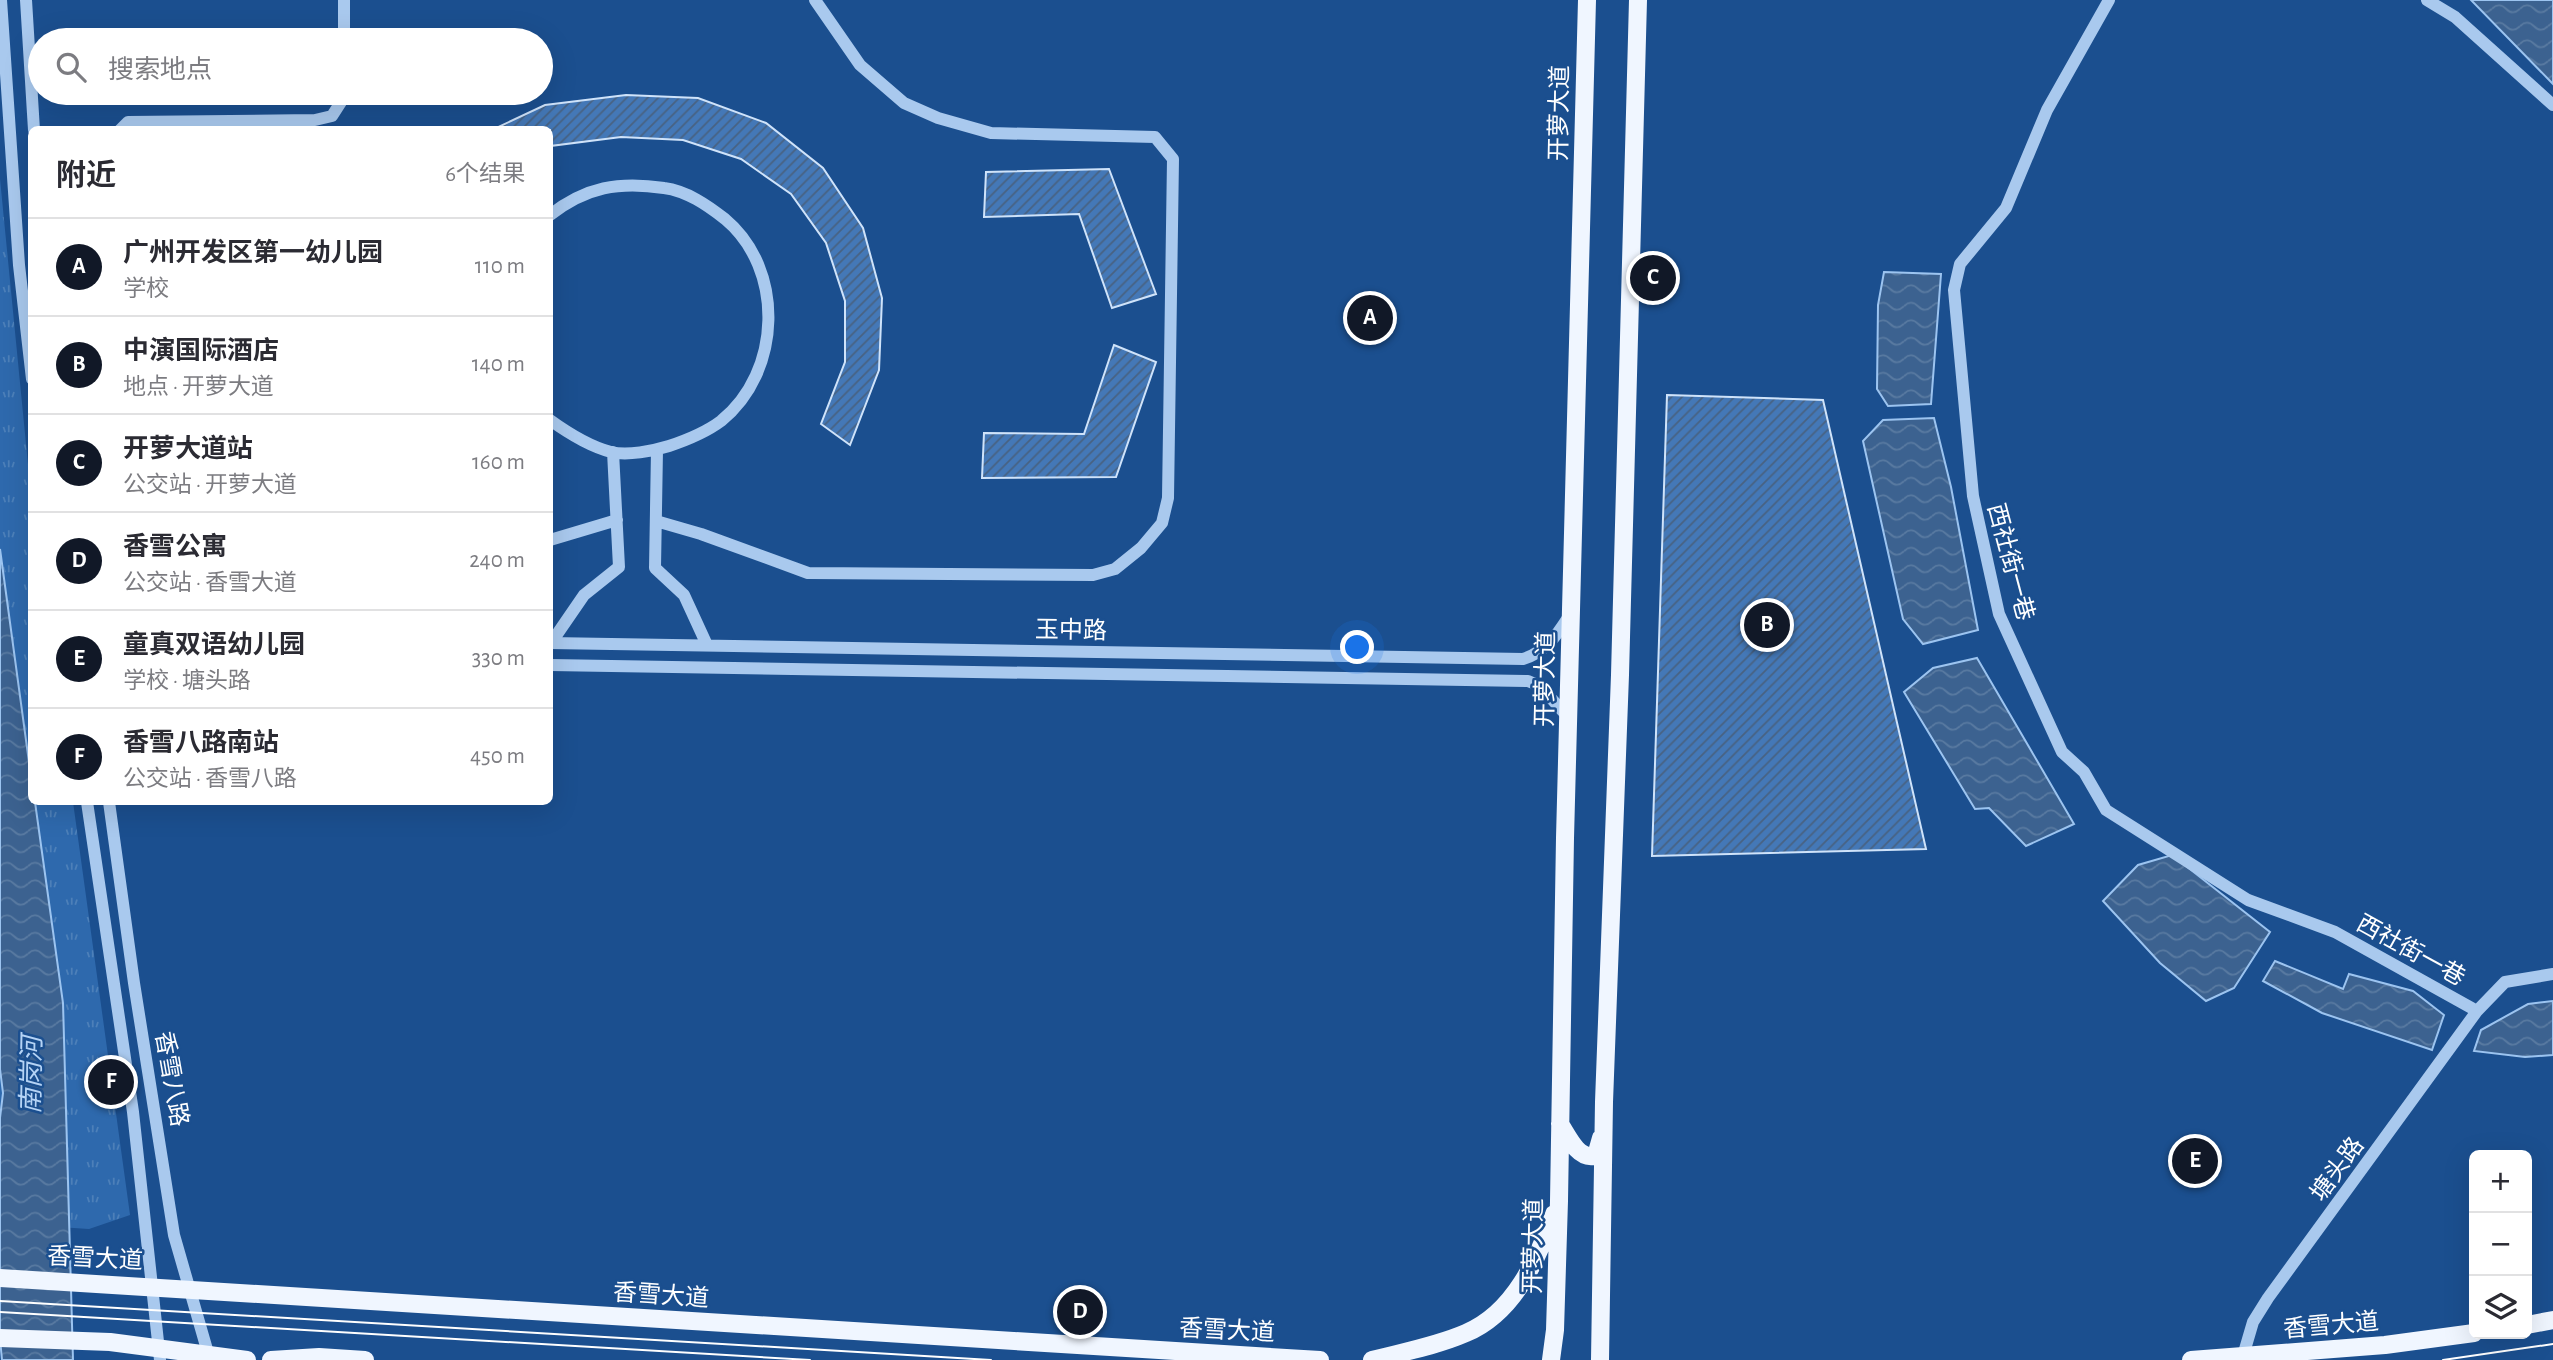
<!DOCTYPE html>
<html lang="zh">
<head>
<meta charset="utf-8">
<style>
	body { margin:0; font-family:"Alegreya Sans","Noto Sans SC",sans-serif; background:#f7f7f7; color:#2b2b33 }
	.controls { position:absolute; right:21px; bottom:21px; display:grid; overflow:hidden; border-radius:10px; box-shadow:0 7px 28px #0002 }
	.controls button { width:63px; height:63px; display:grid; place-items:center; padding:0; border:0; border-bottom:2px solid #e1e1e2; background:#fff; color:#2b2b33; font:35px sans-serif }
	.you { position:absolute; left:1358px; top:648px; width:24px; height:24px; margin:-18px; border:5px solid #fff; border-radius:50%; background:#1a73e8; box-shadow:0 0 0 10px #1a73e833 }
	.badge { display:grid; place-items:center; width:46px; height:46px; border-radius:50%; background:#111827; color:#fff; font-size:23px; font-weight:700 }
	.pin { position:absolute; translate:-50% -50%; border:4px solid #fff; box-shadow:0 2px 7px #0006 }
	.list { margin:0; padding:0; list-style:none }
	h2 { display:flex; justify-content:space-between; align-items:center; height:91px; margin:0; padding:0 28px; font-size:30px }
	h2 small { font-size:23px; font-weight:400; color:#7c7c81 }
	.list li { display:grid; grid-template-columns:46px 1fr auto; gap:21px; align-items:center; box-sizing:border-box; height:98px; padding:0 28px; border-top:2px solid #e1e1e2 }
	.list b { display:block; font-size:26px; white-space:nowrap }
	.list p { margin:0; font-size:23px; white-space:nowrap; color:#7c7c81 }
	.list em { font-size:23px; font-style:normal; color:#7c7c81 }
	.icon { flex:none; width:38px; height:38px; fill:none; stroke:currentColor; stroke-width:2; stroke-linecap:round; stroke-linejoin:round }
	.map { position:relative; flex:none; width:2553px; height:1360px; overflow:hidden }
	.search { position:absolute; background:#fff; box-shadow:0 7px 28px #0002; left:28px; top:28px; width:525px; height:77px; display:flex; align-items:center; gap:18px; box-sizing:border-box; padding:0 24px; border-radius:38px; color:#7c7c81; font-size:26px }
	.panel { position:absolute; background:#fff; box-shadow:0 7px 28px #0002; left:28px; top:126px; width:525px; height:679px; border-radius:10px }
	.map>svg:first-child { display:block }
	.park { fill:url(#park-tufts) }
	.water { fill:url(#water-waves); stroke:#9cc4f0; stroke-width:2 }
	.building { fill:url(#building-hatch); stroke:#cfe3fa; stroke-width:2 }
	.lines { fill:none; stroke-linecap:round; stroke-linejoin:round }
	.minor { stroke:#a9c9ee; stroke-width:12 }
	.major { stroke:#f0f6ff; stroke-width:18 }
	.tram { stroke:#fff; stroke-width:2 }
	.labels { text-anchor:middle; stroke-width:5; stroke-linejoin:round; paint-order:stroke }
	.street-label { font-size:24px; fill:#fff; stroke:#1b4f8f }
	.water-label { font-size:26px; font-style:italic; fill:#b5d3f5; stroke:#1b4f8f }
</style>
</head>
<body>
<div class="map">
<svg width="2553" height="1360" viewBox="0 0 2553 1360">
	<defs>
		<pattern id="park-tufts" width="24" height="20" patternUnits="userSpaceOnUse" patternTransform="scale(1.75)"><rect width="24" height="20" fill="#2e69ad"/><path d="M3 7l-1-3M5 7V3M7 7l1-3M15 17l-1-3M17 17v-4M19 17l1-3" fill="none" stroke="#4d80b9"/></pattern>
		<pattern id="water-waves" width="16" height="10" patternUnits="userSpaceOnUse" patternTransform="scale(1.75)"><rect width="16" height="10" fill="#3c6290"/><path d="M0 5q4-4 8 0t8 0" fill="none" stroke="#597aa1"/></pattern>
		<pattern id="building-hatch" width="6" height="6" patternUnits="userSpaceOnUse" patternTransform="scale(1.75)"><rect width="6" height="6" fill="#4478b7"/><path d="M-1 1l2-2M0 6l6-6M5 7l2-2" fill="none" stroke="#486282"/></pattern>
	</defs>
	<rect width="100%" height="100%" fill="#1b4f8f"/>
	<!-- park -->
	<path class="park" d="M0 179 31 495 32 802H73L130 1215 89 1229 0 1223Z"/>
	<!-- water -->
	<path class="water" d="M2471 0H2553V84Z
		M1884 272 1941 274 1931 404 1888 406 1877 389 1878 305Z
		M1934 418 1951 487 1978 630 1923 644 1903 619 1863 441 1883 420Z
		M0 549 31 777 32 802H35L63 1003 73 1360H2L0 1339V1118L3 1093 0 1069Z
		M1977 658 2074 824 2026 846 1989 808 1975 809 1904 692 1933 668Z
		M2172 855 2270 932 2234 988 2206 1001 2160 963 2103 901 2138 865Z
		M2275 961 2343 989 2349 974 2413 991 2444 1015 2432 1050 2322 1013 2263 981Z
		M2553 1001V1055L2525 1057 2474 1051 2481 1030 2528 1004Z"/>
	<!-- building -->
	<path class="building" d="M626 95 698 98 766 123 823 168 863 228 882 298 879 370 850 445 821 424 845 362V301L826 243 791 194 741 159 683 140 621 137 550 146V130H492L545 105Z
		M1109 169 1156 294 1112 308 1079 214 984 217 986 172Z
		M1114 345 1156 362 1116 477 982 478 984 433 1084 434Z
		M1667 395 1823 400 1926 849 1652 856Z"/>
	<g class="lines">
		<!-- minor -->
		<path class="minor" d="M1 0 19 265 32 379
			M26 0 34 130
			M344 0V40
			M2109 0 2047 110 2006 208 1960 264 1954 290 1973 496 1999 614 2062 752 2084 772 2106 810 2248 900 2335 932 2477 1011
			M2427 0 2455 17 2553 105
			M120 130 128 122 315 120 332 116 341 102 342 93
			M550 215C586 187 619 181 664 188 687 191 707 205 725 219 785 269 782 372 721 421 705 433 687 440 669 446 653 451 627 456 611 452 588 446 568 433 550 420
			M657 450 655 568 684 595 707 645
			M656 521 701 534 808 573 1093 575 1115 569 1141 548 1162 523 1168 498 1173 159 1155 137 991 133 938 118 904 103 860 65 815 0
			M550 540 617 520
			M550 643 1523 659C1548 651 1558 633 1571 613
			M551 643 584 595 619 567 613 452
			M550 665 1528 681 1540 686 1568 717
			M87 802 133 1112 160 1360
			M109 802 134 983 174 1235 210 1360
			M2243 1356 2253 1322 2268 1298 2477 1011 2505 982 2553 974"/>
		<!-- major -->
		<path class="major" d="M1560 1124C1568 1136 1577 1158 1593 1156L1597 1152 1601 1138
			M0 1278 1320 1360
			M2527 1325 2553 1320
			M0 1338 110 1342 247 1360
			M271 1360 319 1357 365 1360
			M1372 1360C1403 1352 1436 1346 1466 1333 1514 1313 1537 1260 1554 1214
			M1551 1360 1555 1330 1559 1201 1565 838 1587 0
			M1600 1360 1604 1102 1620 675 1638 0
			M2191 1360 2385 1345 2474 1333"/>
		<!-- tram -->
		<path class="tram" d="M0 1301 991 1360
			M0 1312 810 1360
			M2443 1360 2553 1344"/>
	</g>
	<g class="labels">
		<!-- street labels -->
		<g class="street-label">
			<text transform="translate(1559 113) rotate(-89)" y="8">开萝大道</text>
			<text transform="translate(2011 562) rotate(75)" y="8">西社街一巷</text>
			<text transform="translate(1071 630) rotate(1)" y="8">玉中路</text>
			<text transform="translate(1545 679) rotate(-89)" y="8">开萝大道</text>
			<text transform="translate(2411 950) rotate(29)" y="8">西社街一巷</text>
			<text transform="translate(172 1079) rotate(80)" y="8">香雪八路</text>
			<text transform="translate(2337 1169) rotate(-54)" y="8">塘头路</text>
			<text transform="translate(1533 1246) rotate(-89)" y="8">开萝大道</text>
			<text transform="translate(95 1258) rotate(3)" y="8">香雪大道</text>
			<text transform="translate(661 1295) rotate(4)" y="8">香雪大道</text>
			<text transform="translate(2331 1325) rotate(-5)" y="8">香雪大道</text>
			<text transform="translate(1227 1330) rotate(3)" y="8">香雪大道</text>
		</g>
		<!-- water labels -->
		<g class="water-label">
			<text transform="translate(31 1075) rotate(-89)" y="9">南岗河</text>
		</g>
	</g>
</svg>
<div class="controls">
<button>+</button>
<button>−</button>
<button><svg class="icon" aria-label="layers" viewBox="0 0 24 24"><path d="M12 4l9 5-9 5-9-5zM3 14l9 5 9-5"/></svg></button>
</div>
<div class="you"></div>
<div class="pin badge" style="left:1370px;top:318px">A</div>
<div class="pin badge" style="left:1767px;top:625px">B</div>
<div class="pin badge" style="left:1653px;top:278px">C</div>
<div class="pin badge" style="left:1080px;top:1312px">D</div>
<div class="pin badge" style="left:2195px;top:1161px">E</div>
<div class="pin badge" style="left:111px;top:1082px">F</div>
<div class="search"><svg class="icon" aria-label="search" viewBox="0 0 24 24"><circle cx="10" cy="10" r="6"/><path d="M15 15l6 6"/></svg>搜索地点</div>
<section class="panel">
<h2>附近<small>6个结果</small></h2>
<ul class="list">
<li><span class="badge">A</span><div><b>广州开发区第一幼儿园</b><p>学校</p></div><em>110 m</em></li>
<li><span class="badge">B</span><div><b>中演国际酒店</b><p>地点 · 开萝大道</p></div><em>140 m</em></li>
<li><span class="badge">C</span><div><b>开萝大道站</b><p>公交站 · 开萝大道</p></div><em>160 m</em></li>
<li><span class="badge">D</span><div><b>香雪公寓</b><p>公交站 · 香雪大道</p></div><em>240 m</em></li>
<li><span class="badge">E</span><div><b>童真双语幼儿园</b><p>学校 · 塘头路</p></div><em>330 m</em></li>
<li><span class="badge">F</span><div><b>香雪八路南站</b><p>公交站 · 香雪八路</p></div><em>450 m</em></li>
</ul>
</section>
</div>
</body>
</html>
